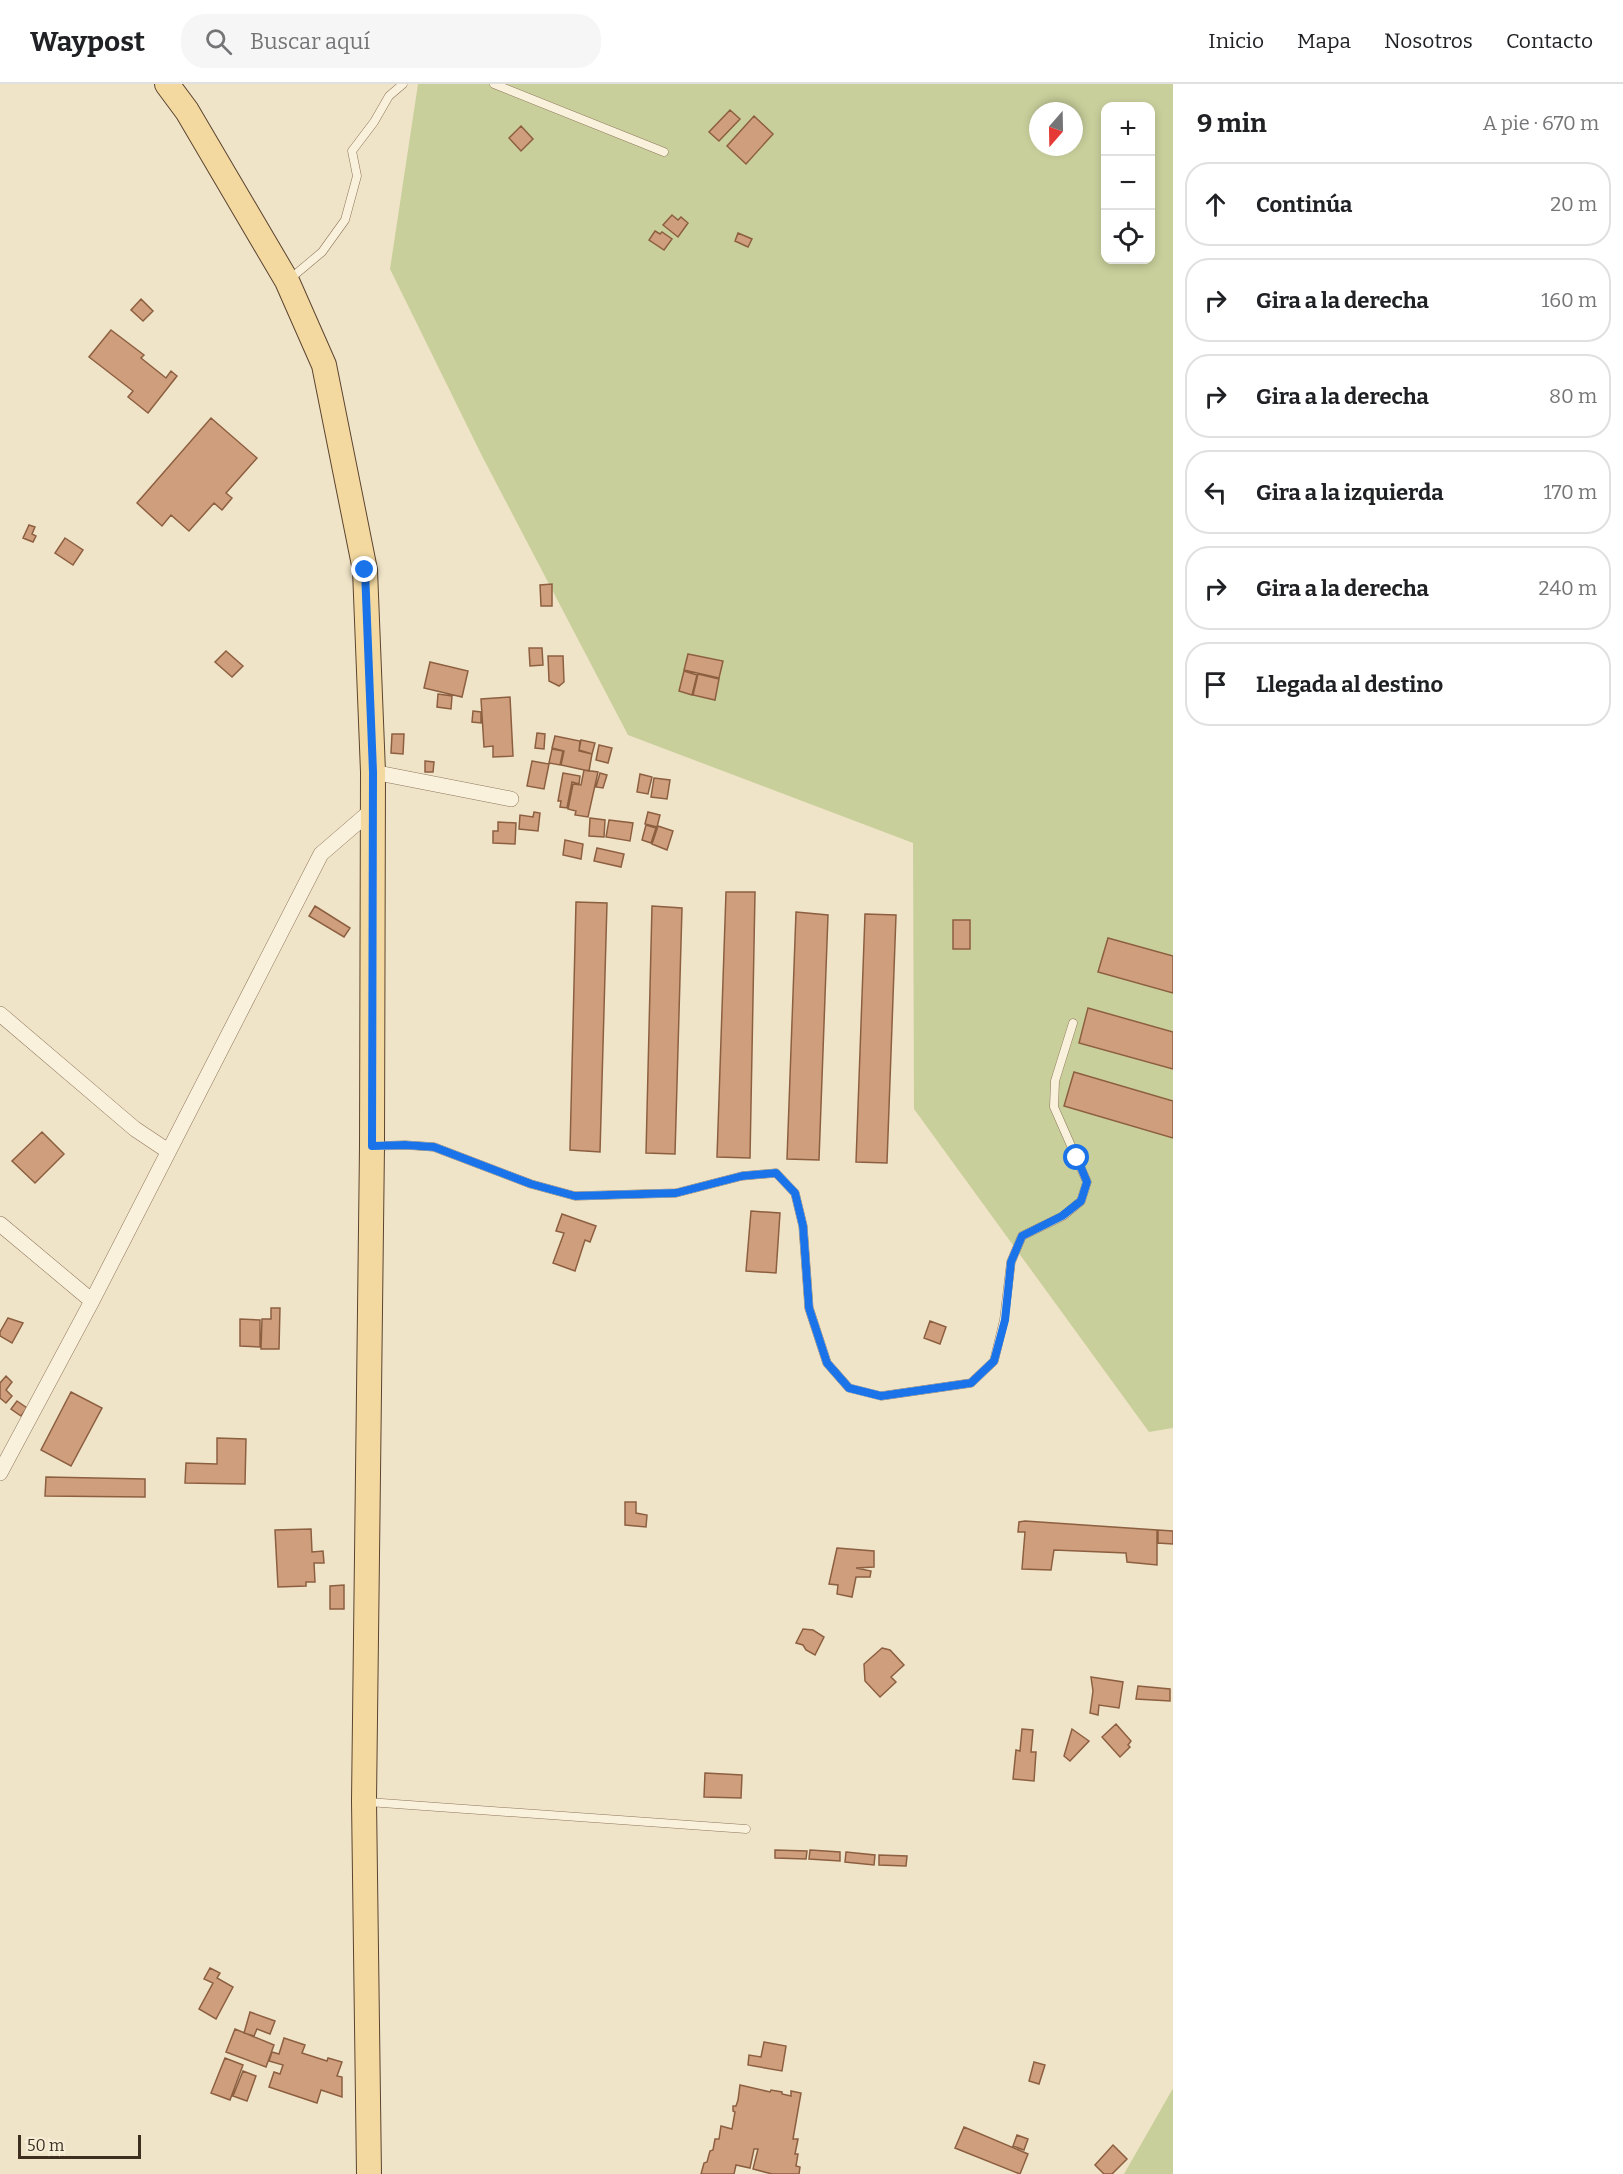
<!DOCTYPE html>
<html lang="es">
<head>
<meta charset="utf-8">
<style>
	body { margin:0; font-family:Bitter,serif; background:#f6f6f6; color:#202124 }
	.controls { position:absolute; right:18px; top:18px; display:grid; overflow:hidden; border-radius:12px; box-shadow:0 3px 9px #0003 }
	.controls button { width:54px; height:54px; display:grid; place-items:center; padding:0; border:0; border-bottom:2px solid #e0e0e0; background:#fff; color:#202124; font:30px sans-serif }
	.compass { position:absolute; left:1029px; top:18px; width:54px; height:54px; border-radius:50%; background:#fff; box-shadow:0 3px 9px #0003; rotate:200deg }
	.scale { position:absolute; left:18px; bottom:15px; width:123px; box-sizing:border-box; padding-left:6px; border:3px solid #3d2e20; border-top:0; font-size:16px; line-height:21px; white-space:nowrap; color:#3d2e20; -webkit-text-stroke:4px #f7eed8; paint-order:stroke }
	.stop { position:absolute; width:18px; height:18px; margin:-14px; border:4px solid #1a73e8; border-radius:50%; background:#fff }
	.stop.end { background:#1a73e8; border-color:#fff; box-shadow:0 2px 6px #0008 }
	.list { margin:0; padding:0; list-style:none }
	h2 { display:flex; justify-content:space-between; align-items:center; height:78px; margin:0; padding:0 24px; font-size:26px }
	h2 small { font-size:20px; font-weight:400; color:#757577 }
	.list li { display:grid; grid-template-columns:39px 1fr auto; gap:18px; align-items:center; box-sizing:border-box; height:84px; margin:0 12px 12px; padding:0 12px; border:2px solid #e0e0e0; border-radius:24px }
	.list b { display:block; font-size:22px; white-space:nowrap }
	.list em { font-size:20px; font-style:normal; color:#757577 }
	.icon { flex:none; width:33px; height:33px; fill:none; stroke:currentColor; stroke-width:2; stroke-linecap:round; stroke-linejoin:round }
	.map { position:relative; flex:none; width:1173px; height:2090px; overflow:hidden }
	header { display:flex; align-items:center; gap:36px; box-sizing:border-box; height:84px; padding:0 30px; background:#fff; border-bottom:2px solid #e0e0e0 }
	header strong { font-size:28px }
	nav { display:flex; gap:33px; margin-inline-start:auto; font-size:21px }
	.search { width:420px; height:54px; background:#f6f6f6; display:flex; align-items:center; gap:15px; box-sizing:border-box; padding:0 21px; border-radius:24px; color:#757577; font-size:22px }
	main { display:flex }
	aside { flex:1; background:#fff }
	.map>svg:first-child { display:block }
	.green { fill:#c9cf9b; fill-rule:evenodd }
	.building { fill:#cf9f7d; stroke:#8d5f41; stroke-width:1.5 }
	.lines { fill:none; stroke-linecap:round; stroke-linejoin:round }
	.service-casing { stroke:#8d765c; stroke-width:9 }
	.minor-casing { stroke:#8d765c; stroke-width:16 }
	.primary-casing { stroke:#5b4430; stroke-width:26 }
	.service { stroke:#faf1dc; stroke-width:8 }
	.minor { stroke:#faf1dc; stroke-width:15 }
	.primary { stroke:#f3d9a0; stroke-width:24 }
	.route { stroke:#1a73e8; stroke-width:8 }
</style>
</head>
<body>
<header>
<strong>Waypost</strong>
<div class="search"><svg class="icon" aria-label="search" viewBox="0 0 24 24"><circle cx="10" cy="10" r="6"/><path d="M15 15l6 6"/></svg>Buscar aquí</div>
<nav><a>Inicio</a><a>Mapa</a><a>Nosotros</a><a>Contacto</a></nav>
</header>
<main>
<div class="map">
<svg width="1173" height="2090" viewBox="0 0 1173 2090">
	<rect width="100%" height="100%" fill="#f0e4c8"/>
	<!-- green -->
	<path class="green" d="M418 0H1173V1344L1149 1348 914 1025 913 759 628 651 481 370 390 185ZM1106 22H1150V176H1106ZM1038 27H1074V63H1038Z
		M1173 2005V2090H1124L1172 2006Z"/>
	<!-- building -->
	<path class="building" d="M730 26 740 35 719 57 709 48Z
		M754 32 773 50 746 80 727 62Z
		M521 42 533 55 521 67 509 54Z
		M672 131 678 136 681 133 688 139 678 153 663 141Z
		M655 147 660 150 662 148 672 155 664 166 649 156Z
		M738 149 752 155 748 163 735 157Z
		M141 215 153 227 143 237 131 226Z
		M111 246 144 271 141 274 166 294 171 287 177 292 148 329 128 313 133 307 89 273Z
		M211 334 257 374 226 409 232 414 222 426 214 419 189 447 171 431 162 442 137 419Z
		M29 441 35 443 32 450 36 452 33 458 23 454Z
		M65 454 83 466 73 481 55 469Z
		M552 500V522H541L540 501Z
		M529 564H542L543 581 530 582Z
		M226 567 243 582 232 593 215 578Z
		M688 570 723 577 719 594 684 586Z
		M548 572H563L564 598 559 602 549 597Z
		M430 578 468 587 462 613 424 604Z
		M684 587 697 591 692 611 679 607Z
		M698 590 719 595 715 616 693 611Z
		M438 610 452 612 451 625 437 623Z
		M510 613 513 672 493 673V662L484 663 481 615Z
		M473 627 481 628V639L472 638Z
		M537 649 545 650 544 665 535 664Z
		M392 650H404L403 670 391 669Z
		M555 652 580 657 579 667 592 670 589 687 561 681 564 667 552 664Z
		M581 656 595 659 592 670 579 666Z
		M599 661 612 664 608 679 596 676Z
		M552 665 563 667 560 681 549 679Z
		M425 677 434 678 433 688H425Z
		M532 677 549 680 544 705 527 702Z
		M584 686 598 688 588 733 575 731 576 727 568 725 573 700 581 701Z
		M563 689 580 692 579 700 572 698 567 724 560 723 561 717H558Z
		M600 689 607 691 603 704 596 703Z
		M640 690 652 693 648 710 637 708Z
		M654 694 670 696 667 715 651 713Z
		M534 728 540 729 538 747 519 745 520 731 533 733Z
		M648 728 660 731 657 743 645 740Z
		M590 734 605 736 604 753 589 752Z
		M609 736 633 739 630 757 606 753Z
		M498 738 516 739 515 760 493 759V747H498Z
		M646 741 656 744 651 759 642 756Z
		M658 742 673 747 667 766 652 760Z
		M565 756 583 760 581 775 563 771Z
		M597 764 624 770 621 783 594 777Z
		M726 808H755L750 1074 717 1073Z
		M576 818 607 819 600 1068 570 1066Z
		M315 822 350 844 344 853 309 832Z
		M652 822 682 824 675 1070 646 1069Z
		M796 828 828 831 819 1076 787 1075Z
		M865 830 896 831 887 1079 856 1078Z
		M953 836H970V865H953Z
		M1108 854 1173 872V909L1098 888Z
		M1088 924 1173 948V985L1079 959Z
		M1074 988 1173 1017V1054L1064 1022Z
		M42 1048 64 1070 35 1099 12 1077Z
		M751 1127 780 1129 776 1189 746 1187Z
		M562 1130 596 1142 590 1158 585 1156 575 1187 553 1179 564 1149 556 1147Z
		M271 1224H280L279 1265H261L262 1235H271Z
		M8 1234 23 1239 12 1259 0 1252V1248Z
		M240 1235 260 1236V1263L240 1262Z
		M930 1237 946 1243 940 1260 924 1254Z
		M6 1292 12 1298 6 1306 12 1312 6 1319 0 1314V1299Z
		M71 1308 102 1324 71 1382 41 1366Z
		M17 1317 27 1324 21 1332 11 1325Z
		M217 1354 246 1355 245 1400 185 1399 186 1379 217 1380Z
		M46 1393 145 1395V1413L45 1412Z
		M625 1418H636V1429L647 1431 646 1443 625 1441Z
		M1025 1437 1157 1446V1481L1127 1478 1126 1469 1054 1466 1051 1486 1022 1485 1025 1448H1018L1019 1438Z
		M311 1445 312 1468 323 1467 324 1479H314L315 1498H306V1502L278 1503 275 1446Z
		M1158 1446 1173 1447V1460L1158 1459Z
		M837 1464 874 1467V1483L856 1484 871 1487 870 1493H856L852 1513 837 1510 838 1501 829 1500Z
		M344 1501V1525H330V1502Z
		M803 1545 813 1546 824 1553 815 1571 806 1566 803 1561 796 1559Z
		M882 1564 890 1566 904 1581 891 1593 896 1598 880 1613 865 1597 864 1580Z
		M1091 1593 1123 1598 1119 1624 1099 1621 1098 1631 1090 1629 1093 1607Z
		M1138 1602 1170 1605V1617L1136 1615Z
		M1116 1640 1131 1657 1128 1661 1130 1663 1120 1673 1102 1653Z
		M1022 1645 1033 1646 1031 1668H1036L1034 1697 1013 1695 1016 1666 1020 1667Z
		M1072 1645 1089 1657 1070 1677 1064 1672Z
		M705 1689 742 1691 741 1714 704 1713Z
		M775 1766 807 1767 806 1775 775 1774Z
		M810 1766 840 1768V1777L809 1775Z
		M846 1768 875 1771 874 1781 845 1778Z
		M879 1771 907 1772 906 1782 879 1781Z
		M210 1884 220 1889 217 1894 233 1903 216 1935 199 1925 213 1899 204 1895Z
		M250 1928 275 1937 270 1950 257 1945 254 1952 244 1949Z
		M235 1945 274 1961 266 1983 226 1968Z
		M284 1954 305 1961 302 1969 327 1977 328 1974 342 1978 337 1992 342 1993V2013L321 2006 317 2019 269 2003 274 1988 280 1990 283 1981 269 1977 272 1968 279 1970Z
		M764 1958 786 1962 782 1987 748 1981 749 1971 761 1973Z
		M225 1974 243 1981 230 2016 211 2009Z
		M1034 1978 1045 1981 1039 2000 1029 1997Z
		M243 1987 256 1992 247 2017 233 2012Z
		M740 2001 770 2008 771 2006 782 2008V2010L791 2012V2007L801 2009 793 2055H798L795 2070H798L796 2082 800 2083 799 2090H772L753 2085 758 2065H754L750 2084 736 2081 734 2090H701L704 2079 707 2078 710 2067 713 2066 715 2055H719L721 2042 732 2045 735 2028 733 2027V2022H736L738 2016Z
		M964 2043 1028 2070 1020 2090 955 2064Z
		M1017 2051 1028 2055 1024 2066 1013 2062Z
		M1113 2061 1127 2075 1112 2090H1104L1095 2081Z"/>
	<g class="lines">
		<defs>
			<path id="service" d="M494 0 664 68
				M291 194 322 168 345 136 357 92 352 67 374 38 389 12 403 0
				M376 1062 405 1061 434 1063 531 1100 575 1112 676 1109 742 1092 776 1089 795 1109 803 1142 809 1224 827 1279 849 1304 881 1312 971 1299 994 1277 1004 1236 1011 1178 1022 1152 1063 1132 1081 1117 1087 1098 1054 1023 1055 997 1073 939
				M368 1718 746 1745"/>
			<path id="minor" d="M373 688 511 715
				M0 930 135 1045 168 1067
				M0 1140 92 1217
				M0 1389 92 1217 321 770 372 726"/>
			<path id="primary" d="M167 0 187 27 287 197 324 281 365 486 373 688 372 1062 364 1717 369 2090"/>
		</defs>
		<!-- service casing -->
		<use href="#service" class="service-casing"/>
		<!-- minor casing -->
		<use href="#minor" class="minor-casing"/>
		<!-- primary casing -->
		<use href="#primary" class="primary-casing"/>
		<!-- service -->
		<use href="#service" class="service"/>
		<!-- minor -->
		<use href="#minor" class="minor"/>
		<!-- primary -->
		<use href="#primary" class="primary"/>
	</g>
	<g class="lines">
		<!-- route -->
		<path class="route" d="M365 486 373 688 372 1062 405 1061 434 1063 531 1100 575 1112 676 1109 742 1092 776 1089 795 1109 803 1142 809 1224 827 1279 849 1304 881 1312 971 1299 994 1277 1005 1236 1011 1178 1022 1152 1062 1132 1081 1117 1087 1098 1077 1074"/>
	</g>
</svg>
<div class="controls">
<button>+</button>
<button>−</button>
<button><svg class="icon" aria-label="locate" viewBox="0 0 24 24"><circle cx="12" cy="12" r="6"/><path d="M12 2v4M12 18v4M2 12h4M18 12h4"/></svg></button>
</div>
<svg class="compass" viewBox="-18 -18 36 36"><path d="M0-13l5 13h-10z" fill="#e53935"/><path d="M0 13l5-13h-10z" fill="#757577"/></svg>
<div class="scale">50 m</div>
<div class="stop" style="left:1077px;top:1074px"></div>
<div class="stop end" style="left:365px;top:486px"></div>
</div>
<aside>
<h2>9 min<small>A pie · 670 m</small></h2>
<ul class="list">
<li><svg class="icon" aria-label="ahead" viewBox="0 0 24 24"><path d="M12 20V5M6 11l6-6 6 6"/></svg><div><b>Continúa</b></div><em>20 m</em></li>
<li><svg class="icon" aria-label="right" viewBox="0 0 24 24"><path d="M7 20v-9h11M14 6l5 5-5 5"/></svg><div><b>Gira a la derecha</b></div><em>160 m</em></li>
<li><svg class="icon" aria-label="right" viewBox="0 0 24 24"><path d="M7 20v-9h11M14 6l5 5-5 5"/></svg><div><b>Gira a la derecha</b></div><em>80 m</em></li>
<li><svg class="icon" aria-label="left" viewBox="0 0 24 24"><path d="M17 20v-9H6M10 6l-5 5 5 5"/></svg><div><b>Gira a la izquierda</b></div><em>170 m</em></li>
<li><svg class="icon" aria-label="right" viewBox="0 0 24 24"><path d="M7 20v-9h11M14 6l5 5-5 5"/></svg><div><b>Gira a la derecha</b></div><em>240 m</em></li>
<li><svg class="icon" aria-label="arrive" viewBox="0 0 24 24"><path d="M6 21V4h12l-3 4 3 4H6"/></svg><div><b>Llegada al destino</b></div></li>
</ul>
</aside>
</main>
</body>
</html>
